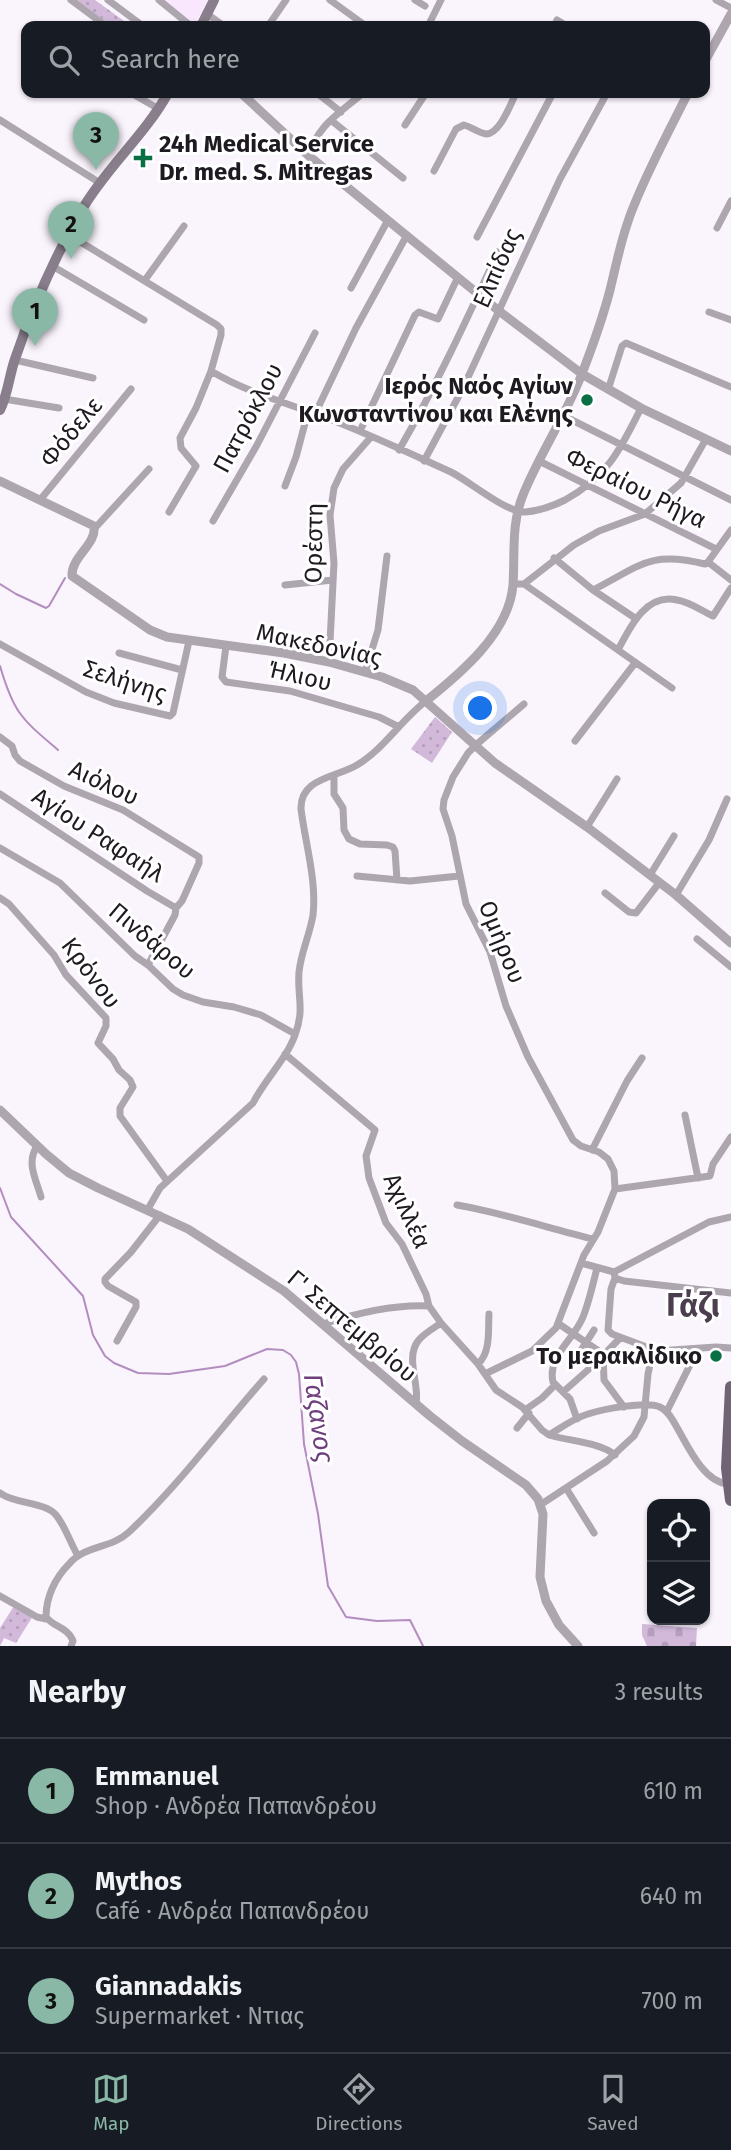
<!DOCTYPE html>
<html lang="en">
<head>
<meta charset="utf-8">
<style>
	body { margin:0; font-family:"Fira Sans",sans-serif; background:#20242c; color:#f1f3f6 }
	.controls { position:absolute; right:21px; bottom:21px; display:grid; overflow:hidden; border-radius:14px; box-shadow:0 2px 5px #0004 }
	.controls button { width:63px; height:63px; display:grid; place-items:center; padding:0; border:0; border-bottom:2px solid #363941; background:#171b24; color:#f1f3f6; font:35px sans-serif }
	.you { position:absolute; left:481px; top:709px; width:24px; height:24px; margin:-18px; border:5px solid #fff; border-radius:50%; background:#1a73e8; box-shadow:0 0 0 10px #1a73e833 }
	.badge { display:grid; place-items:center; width:46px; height:46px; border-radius:50%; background:#8ab8a6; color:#111; font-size:23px; font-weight:700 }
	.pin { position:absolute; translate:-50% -58px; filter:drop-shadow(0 2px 4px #0008) }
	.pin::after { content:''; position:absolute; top:37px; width:24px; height:21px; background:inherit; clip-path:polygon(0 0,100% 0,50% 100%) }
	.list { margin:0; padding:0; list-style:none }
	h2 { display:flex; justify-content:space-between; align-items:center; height:91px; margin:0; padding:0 28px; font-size:30px }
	h2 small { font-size:23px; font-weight:400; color:#9ea1a6 }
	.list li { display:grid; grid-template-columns:46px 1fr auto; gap:21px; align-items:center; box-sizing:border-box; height:105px; padding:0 28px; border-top:2px solid #363941 }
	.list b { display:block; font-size:26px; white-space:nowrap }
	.list p { margin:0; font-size:23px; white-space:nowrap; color:#9ea1a6 }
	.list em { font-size:23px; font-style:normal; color:#9ea1a6 }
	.icon { flex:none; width:38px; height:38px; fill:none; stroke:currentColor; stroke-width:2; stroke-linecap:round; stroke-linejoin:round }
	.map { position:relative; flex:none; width:731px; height:1646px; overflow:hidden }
	.search { position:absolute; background:#171b24; box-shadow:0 2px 5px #0004; left:21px; right:21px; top:21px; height:77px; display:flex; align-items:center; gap:18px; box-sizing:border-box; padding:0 24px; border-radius:14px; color:#9ea1a6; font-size:26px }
	.sheet { height:406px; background:#171b24 }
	nav { display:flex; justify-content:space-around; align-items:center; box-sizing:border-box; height:98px; border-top:2px solid #363941; background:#171b24; font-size:19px; color:#9ea1a6 }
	nav a { display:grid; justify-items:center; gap:4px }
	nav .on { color:#8ab8a6 }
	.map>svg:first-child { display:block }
	.built { fill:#f8e7fd }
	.grass { fill:url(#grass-dots) }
	.cemetery { fill:url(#cemetery-stones) }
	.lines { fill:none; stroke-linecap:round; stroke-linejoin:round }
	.stream { stroke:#b28dbe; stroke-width:2 }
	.minor { stroke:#ada6af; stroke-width:7 }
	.tertiary { stroke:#ada6af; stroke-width:9 }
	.secondary { stroke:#897f8c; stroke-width:10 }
	.primary { stroke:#6f6473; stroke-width:12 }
	.poi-dot { fill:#0b6f45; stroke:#fff; stroke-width:2.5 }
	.labels { text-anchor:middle; stroke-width:6; stroke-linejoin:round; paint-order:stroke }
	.poi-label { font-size:24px; font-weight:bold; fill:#1f1a21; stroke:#fff; text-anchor:end }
	.street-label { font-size:24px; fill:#1f1a21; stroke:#fff }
	.water-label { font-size:26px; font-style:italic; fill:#6e3f7c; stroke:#fff }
	.district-label { font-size:32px; font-weight:bold; fill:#4b3e4f; stroke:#fff }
</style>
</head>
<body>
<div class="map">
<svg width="731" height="1646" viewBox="0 0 731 1646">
	<defs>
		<pattern id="grass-dots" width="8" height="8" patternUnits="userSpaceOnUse" patternTransform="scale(1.75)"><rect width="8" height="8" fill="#d2b9da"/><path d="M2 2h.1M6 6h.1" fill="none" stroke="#b49ebb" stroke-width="1.8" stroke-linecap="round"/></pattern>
		<pattern id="cemetery-stones" width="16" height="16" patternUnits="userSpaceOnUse" patternTransform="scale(1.75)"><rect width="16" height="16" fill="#d2b9da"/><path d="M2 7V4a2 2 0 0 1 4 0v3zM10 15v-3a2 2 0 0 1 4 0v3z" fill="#b49ebb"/></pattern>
	</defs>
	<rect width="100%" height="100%" fill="#faf4fd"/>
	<!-- built -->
	<path class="built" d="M164 0H208L195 24Z"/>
	<!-- grass -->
	<path class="grass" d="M76 0H95L131 26H112Z
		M435 717 452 732 432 763 411 749Z
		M14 1606 33 1616 16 1643 4 1638 0 1646V1628Z"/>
	<!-- cemetery -->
	<path class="cemetery" d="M642 1624 697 1628 696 1646H647L642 1635Z"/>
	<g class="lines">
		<!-- stream -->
		<path class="stream" d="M0 584 16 594 46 608 49 606 65 578
			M0 666C14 714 22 719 58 750
			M0 1188 11 1217 83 1296 93 1335 105 1356 114 1363 138 1373 169 1374 225 1366 267 1349 283 1350 291 1355 296 1362 299 1374 304 1444 318 1514 328 1586 346 1617 377 1621 410 1620 423 1646"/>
		<!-- minor -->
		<path class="minor" d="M71 0 106 26
			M108 0 143 26
			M159 0 191 26
			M330 0 366 26
			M415 0 425 6
			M716 0 731 8
			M206 13 224 26
			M268 26 286 0
			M428 26 441 0
			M554 26 557 20 567 26
			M131 93 159 109
			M317 93 341 112
			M0 120 100 183
			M332 121 403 178
			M405 125 426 93
			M309 156C317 125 340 113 363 93
			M434 171 456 129 464 125C471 127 479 133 486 134 500 134 511 103 516 93
			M717 228 731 201
			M69 235 217 325 221 329V335L211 371C246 392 286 403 324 417 367 433 409 453 451 472 469 481 507 513 525 512 539 511 553 506 565 500 608 476 620 450 641 408
			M477 237 553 93
			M54 267 144 320
			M145 280 184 226
			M351 288 388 220
			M709 312 731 320
			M15 360 93 378
			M608 390 622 346 626 343 731 387
			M4 399 59 408
			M315 414 356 328 407 235
			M562 415 731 500
			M360 431 415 315 419 312 438 319 458 277
			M399 450C436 386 467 319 498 252
			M424 461 463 388 560 179 607 93
			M539 461 716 549
			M285 486 296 457 308 412
			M40 500 131 389
			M169 512 196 466 181 448 180 438 196 408 211 371
			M213 521 257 445 315 333
			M95 528 149 469
			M554 558 593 590 635 618
			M708 562 731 530
			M708 562 731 580
			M513 584H524L574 545 599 531 645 514 681 483 706 439
			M524 584 672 688
			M285 585 333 580
			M593 590C640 566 650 550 705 564L708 562
			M0 644 86 692 114 703 170 716 173 713 189 641
			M226 646 222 677 226 682 290 691 379 717 399 727
			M618 650C629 629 646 592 677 600 690 602 702 611 713 616L731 588
			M119 653 182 670
			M329 662 334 563 330 515 334 488 343 469 371 437
			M365 672 378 630 387 556
			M0 737 12 746 15 755 20 761 64 786 123 810 199 857V863L182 901 176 908 175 915 148 965
			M575 741 635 663
			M334 776V794L343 808 344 830 349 839 360 844 387 845 393 847 395 851 397 880
			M0 794 147 891 176 908
			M587 827 617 779
			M0 848 60 883 135 956 148 965 173 989 183 995 203 1002 234 1007 261 1015 295 1034
			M650 875 674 836
			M357 876 410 881 459 876
			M605 893 629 912 636 913 659 883
			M676 895 709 840 727 799
			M0 898 9 904 54 955 66 975 106 1018V1026L98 1043 113 1059 119 1070 130 1080 133 1087 120 1108V1116L167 1181
			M697 939 731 967
			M285 1054 375 1130 366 1156 369 1178 386 1223 402 1244 426 1294 429 1306 441 1323 478 1364 496 1390 522 1407 542 1430 549 1435C562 1427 574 1418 588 1414 603 1409 646 1401 660 1407 666 1410 669 1414 672 1419 685 1439 701 1482 728 1484
			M685 1115 698 1178
			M37 1146C26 1163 36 1179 41 1197
			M592 1150 627 1081 642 1058
			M615 1189 710 1176 713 1164 731 1137
			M457 1205C503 1213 548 1228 593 1239
			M148 1209 160 1188 253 1103C265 1079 286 1060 295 1035 305 1008 297 997 299 972 301 952 310 934 313 915 317 881 305 842 301 809 300 778 335 778 357 765 384 749 401 720 426 701
			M581 1263 614 1272 615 1278 624 1281 731 1293
			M614 1272 709 1222 731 1217
			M615 1278 611 1289 608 1330 612 1334 657 1351 716 1347 731 1348
			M323 1324C357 1313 394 1304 429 1306
			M559 1324 603 1354 604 1380 624 1407
			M117 1341 136 1307V1302L108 1286 105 1282V1279L131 1252 160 1215
			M580 1352 594 1330
			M478 1364C491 1352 488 1330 489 1314
			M485 1374 532 1351 556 1328 584 1255 598 1232 615 1189 614 1171 608 1159 599 1152 581 1146 573 1140 528 1057 506 1006 490 952 466 904 452 836 443 809 444 800 453 777 468 753 477 744 524 704
			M563 1392 598 1361 620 1338
			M416 1404C420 1385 405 1358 418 1341 423 1334 434 1328 441 1323
			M525 1410 542 1398 555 1385
			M667 1411 698 1349
			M577 1419 570 1399 553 1382C547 1356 574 1340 583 1317 589 1302 593 1284 597 1268
			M517 1428 529 1413
			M549 1435C568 1441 600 1442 615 1455
			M566 1488 594 1533
			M0 1493C14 1504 46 1502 56 1515 65 1526 70 1542 77 1554
			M540 1505 607 1461 634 1436 644 1417 648 1374 653 1351
			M0 1596 37 1617 46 1619
			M71 1646 73 1641C68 1627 53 1627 46 1617 46 1597 55 1578 69 1564 85 1545 111 1549 129 1532 179 1485 219 1430 264 1379"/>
		<!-- tertiary -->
		<path class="tertiary" d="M705 61 731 14
			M241 93 309 156 499 311 582 374 641 408 731 451
			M0 481 94 526C97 544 71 557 72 576L150 630 167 637 284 653 329 662 382 677 413 690 495 763 587 827 676 895 731 943
			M426 701C461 673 509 633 513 585 515 554 511 524 523 495 540 453 567 414 583 371 593 345 603 317 610 290 617 261 623 231 635 203 650 166 670 129 688 93
			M0 1110 46 1154 69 1173 98 1188 188 1229 284 1291 430 1416 462 1441 526 1485 538 1499 543 1514 540 1577 546 1601 559 1625 578 1646"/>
		<!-- secondary -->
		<path class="secondary" d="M201 26 214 0
			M0 410C8 394 9 376 15 359 32 309 56 254 83 208 107 167 145 135 168 93"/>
		<!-- primary -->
		<path class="primary" d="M731 1387 727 1468 731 1500"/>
	</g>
	<!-- markers -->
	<g class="poi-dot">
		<path d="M139.5 147.5h7v7h7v7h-7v7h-7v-7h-7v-7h7z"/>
		<circle cx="587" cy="400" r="7"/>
		<circle cx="716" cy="1356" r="7"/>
	</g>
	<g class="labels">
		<!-- poi labels -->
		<g class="poi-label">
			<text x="159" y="152" text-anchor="start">24h Medical Service<tspan x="159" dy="28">Dr. med. S. Mitregas</tspan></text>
			<text x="573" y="394">Ιερός Ναός Αγίων<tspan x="573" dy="28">Κωνσταντίνου και Ελένης</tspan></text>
			<text x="702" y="1364">Το μερακλίδικο</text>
		</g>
		<!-- street labels -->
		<g class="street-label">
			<text transform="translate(497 268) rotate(-66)" y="8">Ελπίδας</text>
			<text transform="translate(248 418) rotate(-62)" y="8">Πατρόκλου</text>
			<text transform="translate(71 432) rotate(-50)" y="8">Φόδελε</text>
			<text transform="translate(636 488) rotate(26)" y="8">Φεραίου Ρήγα</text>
			<text transform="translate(314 543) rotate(-89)" y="8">Ορέστη</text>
			<text transform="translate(319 645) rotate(12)" y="8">Μακεδονίας</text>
			<text transform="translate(300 676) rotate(13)" y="8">Ήλιου</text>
			<text transform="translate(125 681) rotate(18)" y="8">Σελήνης</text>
			<text transform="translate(104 783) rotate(25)" y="8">Αιόλου</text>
			<text transform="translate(98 835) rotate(33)" y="8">Αγίου Ραφαήλ</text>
			<text transform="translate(152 941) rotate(40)" y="8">Πινδάρου</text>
			<text transform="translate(502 942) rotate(68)" y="8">Ομήρου</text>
			<text transform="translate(91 973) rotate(53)" y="8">Κρόνου</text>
			<text transform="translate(407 1211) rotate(65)" y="8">Αχιλλέα</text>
			<text transform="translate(352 1326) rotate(40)" y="8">Γ' Σεπτεμβρίου</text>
		</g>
		<!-- water labels -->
		<g class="water-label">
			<text transform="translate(319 1418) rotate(82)" y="9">Γαζανος</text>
		</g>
		<!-- district labels -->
		<g class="district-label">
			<text x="693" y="1316">Γάζι</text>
		</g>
	</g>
</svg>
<div class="controls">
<button><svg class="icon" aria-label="locate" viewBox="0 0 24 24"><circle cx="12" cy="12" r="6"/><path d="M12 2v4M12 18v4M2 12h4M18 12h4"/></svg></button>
<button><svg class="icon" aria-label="layers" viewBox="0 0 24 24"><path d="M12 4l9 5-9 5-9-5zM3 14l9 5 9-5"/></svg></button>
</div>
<div class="you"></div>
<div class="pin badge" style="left:35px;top:346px">1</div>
<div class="pin badge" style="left:71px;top:259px">2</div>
<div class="pin badge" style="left:96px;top:170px">3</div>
<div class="search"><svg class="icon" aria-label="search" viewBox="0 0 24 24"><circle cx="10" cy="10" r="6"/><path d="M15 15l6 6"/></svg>Search here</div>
</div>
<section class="sheet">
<h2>Nearby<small>3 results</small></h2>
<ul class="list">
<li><span class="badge">1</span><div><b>Emmanuel</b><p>Shop · Ανδρέα Παπανδρέου</p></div><em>610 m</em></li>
<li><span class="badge">2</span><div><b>Mythos</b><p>Café · Ανδρέα Παπανδρέου</p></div><em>640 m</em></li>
<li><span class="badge">3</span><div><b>Giannadakis</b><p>Supermarket · Ντιας</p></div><em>700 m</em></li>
</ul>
</section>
<nav>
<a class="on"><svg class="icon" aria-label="map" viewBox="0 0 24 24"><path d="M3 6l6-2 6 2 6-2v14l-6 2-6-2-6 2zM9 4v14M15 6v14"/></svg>Map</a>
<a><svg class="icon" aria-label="directions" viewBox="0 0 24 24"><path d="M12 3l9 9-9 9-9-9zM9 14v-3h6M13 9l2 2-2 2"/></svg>Directions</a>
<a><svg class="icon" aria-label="saved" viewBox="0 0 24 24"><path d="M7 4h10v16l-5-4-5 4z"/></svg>Saved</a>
</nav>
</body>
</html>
